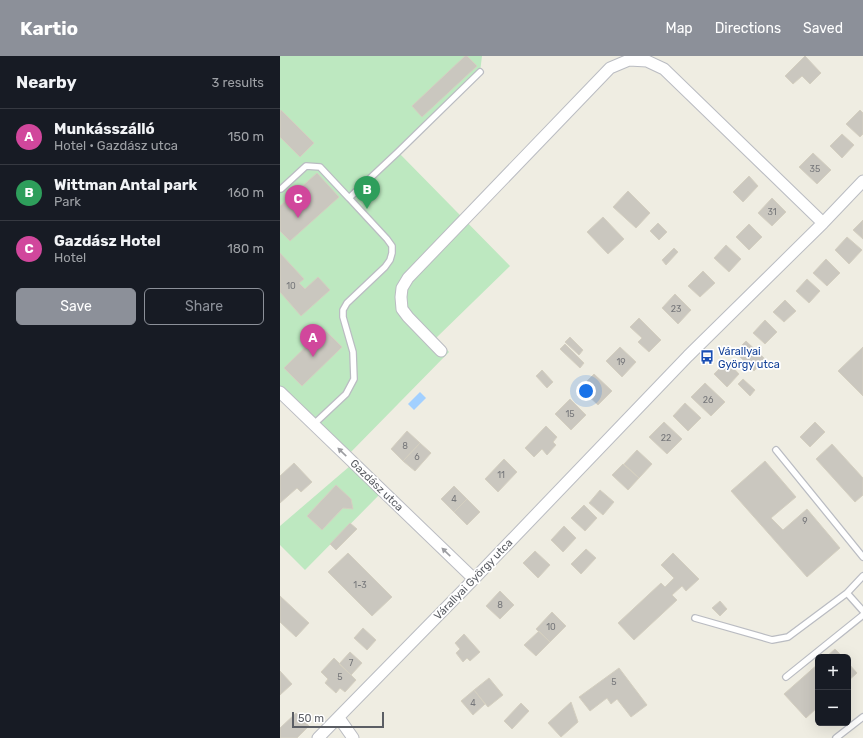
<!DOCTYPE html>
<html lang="en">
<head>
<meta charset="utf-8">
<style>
	body { margin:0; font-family:Rubik,sans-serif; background:#20242c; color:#f1f3f6 }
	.controls { position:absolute; right:12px; bottom:12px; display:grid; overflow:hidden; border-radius:6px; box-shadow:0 4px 16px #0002 }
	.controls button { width:36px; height:36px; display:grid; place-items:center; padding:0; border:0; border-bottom:1px solid #363941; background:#171b24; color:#f1f3f6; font:20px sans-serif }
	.scale { position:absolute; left:12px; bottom:10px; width:92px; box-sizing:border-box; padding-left:4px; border:2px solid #5b5e64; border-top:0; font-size:11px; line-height:14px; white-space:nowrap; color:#5b5e64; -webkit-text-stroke:3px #fff; paint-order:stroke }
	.you { position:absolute; left:306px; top:335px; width:14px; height:14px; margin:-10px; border:3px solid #fff; border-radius:50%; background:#1a73e8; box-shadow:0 0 0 6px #1a73e833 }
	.badge { display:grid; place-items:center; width:26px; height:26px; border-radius:50%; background:#8c9099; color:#fff; font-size:13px; font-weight:700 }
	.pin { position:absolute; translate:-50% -33px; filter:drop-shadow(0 1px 2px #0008) }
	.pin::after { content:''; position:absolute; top:21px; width:14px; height:12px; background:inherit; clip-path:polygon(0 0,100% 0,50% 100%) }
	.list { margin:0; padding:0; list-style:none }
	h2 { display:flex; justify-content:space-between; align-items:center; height:52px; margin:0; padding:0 16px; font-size:17px }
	h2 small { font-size:13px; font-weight:400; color:#9ea1a6 }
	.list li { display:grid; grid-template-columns:26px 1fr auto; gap:12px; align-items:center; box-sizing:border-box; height:56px; padding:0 16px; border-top:1px solid #363941 }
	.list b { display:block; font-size:15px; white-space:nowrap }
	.list p { margin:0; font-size:13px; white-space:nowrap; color:#9ea1a6 }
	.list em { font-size:13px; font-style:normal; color:#9ea1a6 }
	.actions { display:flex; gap:8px; padding:12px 16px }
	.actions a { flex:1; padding:9px 0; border:1px solid #8c9099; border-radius:6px; text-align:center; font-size:14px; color:#8c9099 }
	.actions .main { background:#8c9099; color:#fff }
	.map { position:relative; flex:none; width:583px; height:682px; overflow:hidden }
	header { display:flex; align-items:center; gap:24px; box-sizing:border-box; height:56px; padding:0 20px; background:#8c9099; color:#fff }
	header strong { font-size:19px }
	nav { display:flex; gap:22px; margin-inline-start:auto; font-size:14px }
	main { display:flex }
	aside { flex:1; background:#171b24 }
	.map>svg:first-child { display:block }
	.green { fill:#bde8c0; fill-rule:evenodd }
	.water { fill:#a2d0ff }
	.building { fill:#cac7bf; stroke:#d4cfc0 }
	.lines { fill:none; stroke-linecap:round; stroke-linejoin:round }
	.service-casing { stroke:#babcc2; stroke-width:8 }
	.minor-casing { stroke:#babcc2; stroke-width:13 }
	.service { stroke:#fff; stroke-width:5.5 }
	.minor { stroke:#fff; stroke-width:11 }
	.oneway { fill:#9d9ea2 }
	.labels { text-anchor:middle; stroke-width:3.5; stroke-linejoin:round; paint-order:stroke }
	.number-label { font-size:9px; fill:#77787b }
	.transit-label { font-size:11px; fill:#164399; stroke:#fff; text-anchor:start }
	.street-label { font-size:11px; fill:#5b5e64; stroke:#fff }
</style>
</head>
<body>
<header>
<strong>Kartio</strong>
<nav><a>Map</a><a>Directions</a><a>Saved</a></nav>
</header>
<main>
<aside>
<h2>Nearby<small>3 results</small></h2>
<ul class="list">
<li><span class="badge" style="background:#d1479c">A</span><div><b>Munkásszálló</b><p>Hotel · Gazdász utca</p></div><em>150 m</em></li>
<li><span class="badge" style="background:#2e9e5b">B</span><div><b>Wittman Antal park</b><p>Park</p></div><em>160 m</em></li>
<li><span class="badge" style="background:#d1479c">C</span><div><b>Gazdász Hotel</b><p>Hotel</p></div><em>180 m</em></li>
</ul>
<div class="actions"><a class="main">Save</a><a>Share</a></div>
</aside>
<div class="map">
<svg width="583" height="682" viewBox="0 0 583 682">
	<rect width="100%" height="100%" fill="#efede2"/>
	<!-- green -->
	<path class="green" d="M0 0H202L200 16 118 96 230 210 156 282 169 296 67 400 0 336Z
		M70 410 100 438 25 514 0 489V470ZM56 429 63 452 42 474 27 460Z"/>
	<!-- water -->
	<path class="water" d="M140 336 146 342 134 354 128 348Z"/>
	<!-- building -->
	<path class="building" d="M185 0H187L197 10 142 61 132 50Z
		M525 0 541 17 530 28 522 20 513 28 505 20Z
		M1 54 34 87 20 101 0 81V56Z
		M580 54 583 57V78L580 81 566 68Z
		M562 78 574 89 562 102 550 90Z
		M533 97 551 114 537 128 519 111Z
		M37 117 59 141 10 185 0 175V150Z
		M469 120 478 130 463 146 453 136Z
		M348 135 370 157 356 172 333 151Z
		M492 142 506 156 492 170 478 157Z
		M323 161 344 183 328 198 307 176Z
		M583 164V183L573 174Z
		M378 167 387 176 379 184 370 175Z
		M469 168 482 181 469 194 456 181Z
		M567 181 582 194 569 208 555 194Z
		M446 189 461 203 449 216 434 202Z
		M394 192 398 196 386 209 382 204Z
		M0 197 24 223 19 227 25 233 38 221 50 234 21 260 0 236Z
		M546 203 560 217 547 230 533 217Z
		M423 215 435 227 420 241 408 230Z
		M527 223 540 235 529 247 516 235Z
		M395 238 411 254 398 268 382 252Z
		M505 244 516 255 504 266 493 256Z
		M359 262 381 284 369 296 358 286 362 282 350 271Z
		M485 264 497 276 485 288 473 277Z
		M44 273 62 291 22 330 4 312Z
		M290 281 303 294 299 299 285 286Z
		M466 285 485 303 474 315 459 300 464 295 460 291Z
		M285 288 304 307 300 312 280 293Z
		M340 291 356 306 342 321 326 305Z
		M583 291V340L558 315Z
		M447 305 459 318 447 331 434 318Z
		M262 314 273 326 267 332 256 320Z
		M314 318 332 335 318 349 300 332Z
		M463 323 475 334 470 340 458 328Z
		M425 327 445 346 431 360 411 341Z
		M290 343 306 359 291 374 275 358Z
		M405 347 421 362 408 375 393 360Z
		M384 366 402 383 387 398 369 381Z
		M535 366 545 376 530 391 520 381Z
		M266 370 277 381 273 386 276 389 267 399 262 393 254 401 245 392Z
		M127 375 140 387 123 405 111 393Z
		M140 387 151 397 135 415 123 405Z
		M552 388 583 422V439L575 446 536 403Z
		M357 394 372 408 359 422 344 408Z
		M224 403 237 416 218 436 205 423Z
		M485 405 516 441 491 462 503 474 527 453 560 492 527 521 451 435Z
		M14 407 32 426 21 436 17 432 0 447V420Z
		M343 408 359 422 348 434 332 419Z
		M56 429 71 443 73 453 63 452 42 474 27 460Z
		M174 430 187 443 174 456 161 443Z
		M320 434 334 446 323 459 309 447Z
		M187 443 200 456 187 469 174 456Z
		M304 449 317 462 305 475 291 462Z
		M70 467 77 473 56 494 50 488Z
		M284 470 296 482 283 496 271 484Z
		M306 493 316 502 301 518 291 508Z
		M255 495 270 509 258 522 243 507Z
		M68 497 112 541 92 560 48 516Z
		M393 497 419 523 406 535 402 530 392 539 397 544 354 584 338 567 381 527 385 531 394 522 381 509Z
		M220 535 234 549 220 563 206 550Z
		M0 540 29 567 16 581 0 566Z
		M440 545 447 553 440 560 432 552Z
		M272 556 286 570 270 586 256 573Z
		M83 572 96 584 87 594 74 582Z
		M259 575 270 586 256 600 244 589Z
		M184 578 200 596 190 605 187 602 183 606 176 597 180 593 175 587Z
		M555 593 563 601H546Z
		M70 596 82 607 71 619 59 608Z
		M54 602 76 624 65 636 60 632 56 637 45 627 48 623 41 616Z
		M568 607 577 617 568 625Z
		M538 608V651L526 662 504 638Z
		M339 612 367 649 351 661 337 643 331 648 327 642 310 655 299 641Z
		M0 615 12 628 0 639Z
		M209 622 223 639 208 651 194 634Z
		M194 634 205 648 193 659 181 645Z
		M291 646 298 666 281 681 268 667Z
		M241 647 249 655 232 673 224 665Z
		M16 657 29 670 17 682H0V672Z"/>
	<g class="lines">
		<defs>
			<path id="service" d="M0 133H1L26 110 40 111 69 142
				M34 368 66 338 74 323 73 296 63 261V254L67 247 105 211 110 204 112 197V190L107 183 69 142 118 96 200 16
				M496 394 583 501
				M583 520 567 537 583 555
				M415 562 492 584 508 581 567 537
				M506 621 583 559
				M556 682 583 661"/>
			<path id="minor" d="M161 295 128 261 122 253 121 241 122 232 128 222 330 12 349 4 367 5 384 13 543 167
				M0 336 194 523
				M59 662 73 682
				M38 682 194 523 408 300 543 167 583 125"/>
		</defs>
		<!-- service casing -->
		<use href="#service" class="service-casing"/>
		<!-- minor casing -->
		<use href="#minor" class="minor-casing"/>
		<!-- service -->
		<use href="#service" class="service"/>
		<!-- minor -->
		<use href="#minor" class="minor"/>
	</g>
	<!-- one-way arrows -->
	<defs><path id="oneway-solid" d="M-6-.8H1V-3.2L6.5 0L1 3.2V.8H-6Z"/></defs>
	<g class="oneway">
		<use href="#oneway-solid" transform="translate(62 396) rotate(-136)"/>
		<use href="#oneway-solid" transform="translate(166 496) rotate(-136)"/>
	</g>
	<!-- icons -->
	<defs>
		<symbol id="bus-bare" viewBox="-9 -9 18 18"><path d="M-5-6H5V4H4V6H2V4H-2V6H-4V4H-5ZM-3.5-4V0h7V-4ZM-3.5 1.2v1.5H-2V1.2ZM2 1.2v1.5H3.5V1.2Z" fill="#1a4fb4" stroke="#fff" stroke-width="2.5" paint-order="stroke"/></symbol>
	</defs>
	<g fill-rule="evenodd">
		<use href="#bus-bare" x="417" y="291" width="20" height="20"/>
	</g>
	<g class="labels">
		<!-- number labels -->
		<g class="number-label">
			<text x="535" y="116">35</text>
			<text x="492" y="159">31</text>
			<text x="11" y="233">10</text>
			<text x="396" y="256">23</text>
			<text x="341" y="309">19</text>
			<text x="428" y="347">26</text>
			<text x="290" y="361">15</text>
			<text x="386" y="385">22</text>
			<text x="125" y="393">8</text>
			<text x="137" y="404">6</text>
			<text x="221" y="422">11</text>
			<text x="174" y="446">4</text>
			<text x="525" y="468">9</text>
			<text x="80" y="532">1-3</text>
			<text x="220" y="552">8</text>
			<text x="271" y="574">10</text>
			<text x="71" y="610">7</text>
			<text x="60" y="624">5</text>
			<text x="334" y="629">5</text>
			<text x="193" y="650">4</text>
		</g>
		<!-- transit labels -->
		<g class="transit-label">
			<text x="438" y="299">Várallyai<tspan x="438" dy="13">György utca</tspan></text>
		</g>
		<!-- street labels -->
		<g class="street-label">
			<text transform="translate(97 429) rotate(44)" y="4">Gazdász utca</text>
			<text transform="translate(193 523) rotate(-46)" y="4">Várallyai György utca</text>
		</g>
	</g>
</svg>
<div class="controls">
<button>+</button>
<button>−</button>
</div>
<div class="scale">50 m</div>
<div class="you"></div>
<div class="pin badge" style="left:33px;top:301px;background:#d1479c">A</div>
<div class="pin badge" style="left:87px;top:153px;background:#2e9e5b">B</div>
<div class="pin badge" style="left:18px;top:162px;background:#d1479c">C</div>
</div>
</main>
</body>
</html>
